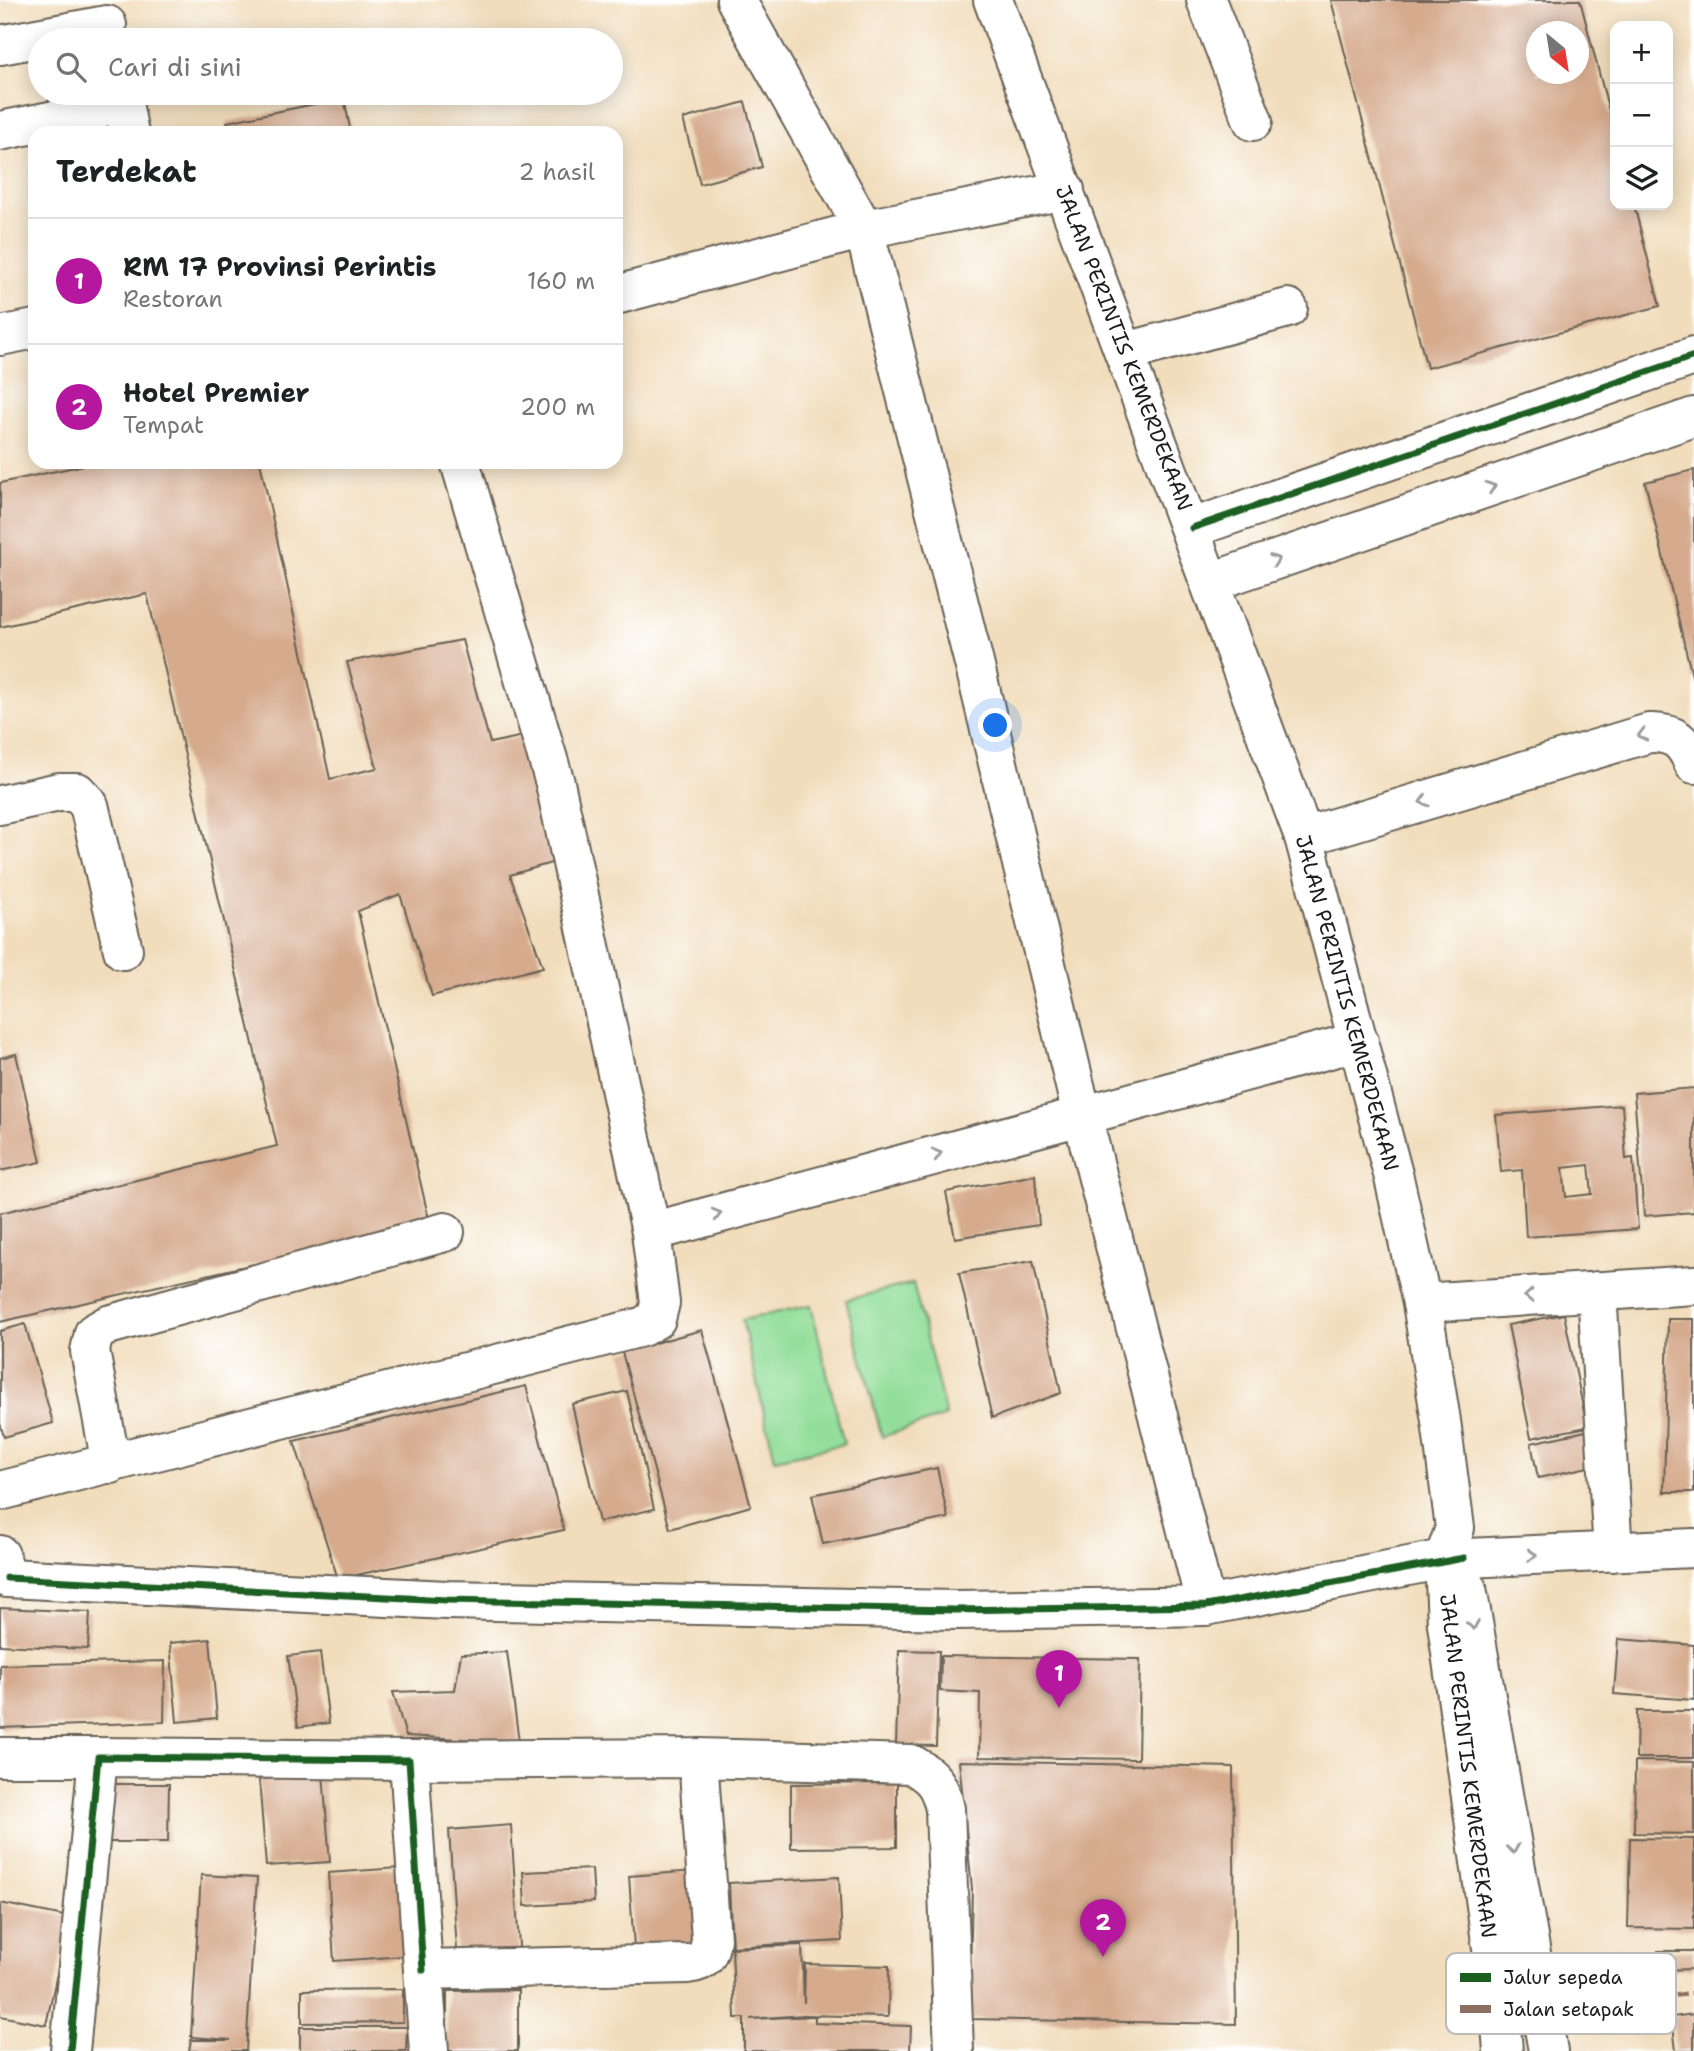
<!DOCTYPE html>
<html lang="id">
<head>
<meta charset="utf-8">
<style>
	body { margin:0; font-family:"Shantell Sans",sans-serif; background:#f6f6f6; color:#202124 }
	.controls { position:absolute; right:21px; top:21px; display:grid; overflow:hidden; border-radius:14px; box-shadow:0 4px 18px #0003 }
	.controls button { width:63px; height:63px; display:grid; place-items:center; padding:0; border:0; border-bottom:2px solid #e0e0e0; background:#fff; color:#202124; font:35px sans-serif }
	.compass { position:absolute; left:1526px; top:21px; width:63px; height:63px; border-radius:50%; background:#fff; box-shadow:0 4px 18px #0003; rotate:150deg }
	.you { position:absolute; left:996px; top:726px; width:24px; height:24px; margin:-18px; border:5px solid #fff; border-radius:50%; background:#1a73e8; box-shadow:0 0 0 10px #1a73e833 }
	.badge { display:grid; place-items:center; width:46px; height:46px; border-radius:50%; background:#b5179e; color:#fff; font-size:23px; font-weight:700 }
	.pin { position:absolute; translate:-50% -58px; filter:drop-shadow(0 2px 4px #0008) }
	.pin::after { content:''; position:absolute; top:37px; width:24px; height:21px; background:inherit; clip-path:polygon(0 0,100% 0,50% 100%) }
	.list { margin:0; padding:0; list-style:none }
	h2 { display:flex; justify-content:space-between; align-items:center; height:91px; margin:0; padding:0 28px; font-size:30px }
	h2 small { font-size:23px; font-weight:400; color:#757577 }
	.list li { display:grid; grid-template-columns:46px 1fr auto; gap:21px; align-items:center; box-sizing:border-box; height:126px; padding:0 28px; border-top:2px solid #e0e0e0 }
	.list b { display:block; font-size:26px; white-space:nowrap }
	.list p { margin:0; font-size:23px; white-space:nowrap; color:#757577 }
	.list em { font-size:23px; font-style:normal; color:#757577 }
	.icon { flex:none; width:38px; height:38px; fill:none; stroke:currentColor; stroke-width:2; stroke-linecap:round; stroke-linejoin:round }
	.map { position:relative; flex:none; width:1694px; height:2051px; overflow:hidden }
	.search { position:absolute; background:#fff; box-shadow:0 4px 18px #0003; left:28px; top:28px; width:595px; height:77px; display:flex; align-items:center; gap:18px; box-sizing:border-box; padding:0 24px; border-radius:38px; color:#757577; font-size:26px }
	.panel { position:absolute; background:#fff; box-shadow:0 4px 18px #0003; left:28px; top:126px; width:595px; height:343px; border-radius:21px }
	.map>svg:first-child { display:block }
	.green { fill:#93de9a; stroke:#587d5b; stroke-width:2 }
	.building { fill:#d5aa8d; fill-rule:evenodd }
	.lines { fill:none; stroke-linecap:round; stroke-linejoin:round }
	.minor-casing { stroke:#676054; stroke-width:42 }
	.highway-casing { stroke:#676054; stroke-width:42 }
	.minor { stroke:#fff; stroke-width:38 }
	.highway { stroke:#fff; stroke-width:38 }
	.quiet { stroke:#8d6e63; stroke-width:5; stroke-dasharray:10 5; stroke-linecap:butt }
	.cycleway-casing { stroke:#fff; stroke-width:11 }
	.cycleway { stroke:#1b5e20; stroke-width:7 }
	.oneway { stroke:#999 }
	.labels { text-anchor:middle; stroke-width:6; stroke-linejoin:round; paint-order:stroke }
	.street-label { font-size:21px; fill:#1c1c1c; stroke:#fff }
	.key { fill:#fff; stroke:#bbb; stroke-width:2 }
	.key-label { font-size:19px; fill:#1c1c1c }
</style>
</head>
<body>
<div class="map">
<svg width="1694" height="2051" viewBox="0 0 1694 2051">
	<rect width="100%" height="100%" fill="#fff"/>
	<filter id="ink" filterUnits="userSpaceOnUse"><feTurbulence type="fractalNoise" baseFrequency=".0143" numOctaves="2"/><feDisplacementMap in="SourceGraphic" scale="14" xChannelSelector="R" yChannelSelector="G"/><feConvolveMatrix kernelMatrix="1 2 1 2 8 2 1 2 1" color-interpolation-filters="sRGB"/></filter>
	<filter id="wash" filterUnits="userSpaceOnUse"><feTurbulence type="fractalNoise" baseFrequency=".00686" numOctaves="4" result="noise"/><feDisplacementMap in="SourceGraphic" scale="28" xChannelSelector="R" yChannelSelector="G"/><feGaussianBlur stdDeviation="1.57" result="paint"/><feColorMatrix in="noise" values="0 0 0 0 0 0 0 0 0 0 0 0 0 0 0 0 0 1.4 0 .05"/><feComposite in="paint" operator="in"/></filter>
	<g filter="url(#wash)">
		<rect width="100%" height="100%" fill="#f1ddbc"/>
		<!-- green -->
		<path class="green" d="M913 1283 946 1416 882 1437 846 1300Z
			M811 1305 844 1444 775 1459 742 1320Z"/>
		<g id="blocks">
			<!-- building -->
			<path class="building" d="M1331 0H1580L1615 134V205H1634L1660 306 1427 368ZM1536 32H1578V74H1536Z
				M344 98 351 133H229L227 122Z
				M745 102 762 167 700 184 683 119Z
				M98 462H260L330 779 377 768 347 662 462 640 490 743 533 734 565 859 510 875 543 967 432 996 400 894 358 911 430 1224 0 1322V1213L277 1146 147 594 0 627V483Z
				M1694 470V680H1693L1645 482Z
				M16 1054 41 1162 0 1171V1058Z
				M1694 1088V1212L1644 1216 1634 1093Z
				M1622 1105 1626 1159 1633 1158 1638 1229 1526 1237 1522 1170 1501 1172 1496 1115ZM1589 1165 1592 1194 1566 1197 1563 1168Z
				M1035 1175 1039 1225 955 1238 946 1192Z
				M1033 1261 1061 1393 992 1418 959 1273Z
				M1564 1314 1587 1427 1531 1438 1508 1325Z
				M1668 1319H1694V1492H1664Z
				M25 1324 53 1423 4 1437 0 1423V1331Z
				M702 1330 751 1506 670 1529 622 1352Z
				M526 1386 564 1530 338 1579 294 1441Z
				M627 1391 654 1509 599 1522 572 1404Z
				M1586 1431 1593 1466 1538 1478 1531 1443Z
				M937 1468 948 1518 823 1544 812 1495Z
				M0 1608 90 1612 88 1649 0 1645Z
				M210 1639 217 1718 177 1722 170 1643Z
				M1618 1639 1694 1645V1700L1614 1694Z
				M899 1650 939 1651 936 1746 896 1745Z
				M320 1652 329 1723 298 1727 288 1656Z
				M507 1652 519 1742 406 1736 393 1692 455 1690 461 1654Z
				M941 1656 1140 1659 1138 1759 979 1757 980 1693 940 1691Z
				M165 1661 164 1722 0 1728V1665Z
				M1637 1711H1694V1758H1636Z
				M959 1761 1233 1767 1236 2024 969 2019 972 1888Z
				M1635 1761 1694 1762V1834L1634 1833Z
				M323 1774 330 1862 266 1866 259 1779Z
				M897 1783V1847L791 1848V1784Z
				M107 1784H169L168 1842H106Z
				M511 1825 520 1961 458 1965 449 1830Z
				M1630 1838 1694 1839V1929L1628 1928Z
				M399 1868 405 1956 334 1961 328 1873Z
				M592 1869 594 1902 525 1906 523 1872Z
				M695 1871 701 1957 635 1962 629 1876Z
				M201 1875 257 1878 246 2051H189L191 2040H231L191 2037Z
				M839 1877 842 1941 732 1947 729 1883Z
				M0 1903 69 1917 46 2025 0 2016Z
				M802 1945 804 2003 805 1964 889 1966 888 2017 804 2015 750 2019 815 2016V2023L911 2026 910 2051H744V2018H735L732 1948Z
				M1658 1951H1694V1969L1658 1970Z
				M403 1989V2022L302 2023V1990Z
				M518 1990V2051H447V1991Z
				M1694 2014V2051H1676L1672 2017Z
				M300 2027H407L406 2051H300Z"/>
		</g>
	</g>
	<g filter="url(#ink)">
		<use href="#blocks" fill-opacity="0" stroke="#676054" stroke-width="2"/>
		<g class="lines">
			<defs>
				<path id="minor" d="M736 0 864 229 976 671 1082 1115 1206 1606
					M1206 0 1253 121
					M0 45 107 25
					M121 93 129 133
					M0 131 94 112
					M616 295 864 229 1065 190
					M0 336 35 329
					M1126 352 1288 308
					M1192 528 1694 356
					M1211 582 1694 417
					M0 805 59 792H77L89 805 123 950
					M1304 837 1649 733C1674 732 1684 741 1694 764
					M651 1232 1359 1041
					M1597 1291 1613 1552
					M1422 1303 1694 1285
					M111 1464 90 1351 94 1333 108 1325 445 1232
					M0 1491 642 1327 656 1319 660 1303 651 1232 555 783 460 462
					M0 1555 7 1578 447 1600 955 1610 1156 1607 1206 1606 1444 1559 1694 1548
					M0 1757H98
					M409 1760 698 1758 911 1764C933 1776 940 1785 945 1809L954 2051
					M70 2051 98 1757 409 1760 423 1970
					M429 2051 423 1970 688 1964C705 1962 709 1956 711 1939L698 1758"/>
				<path id="highway" d="M993 0 1304 837 1394 1178 1422 1303 1441 1421 1455 1528 1444 1559 1447 1624 1499 1999 1503 2051
					M1467 1588 1548 2051"/>
			</defs>
			<!-- minor casing -->
			<use href="#minor" class="minor-casing"/>
			<!-- highway casing -->
			<use href="#highway" class="highway-casing"/>
			<!-- minor -->
			<use href="#minor" class="minor"/>
			<!-- highway -->
			<use href="#highway" class="highway"/>
			<!-- quiet -->
			<path class="quiet" d="M1542 2013 1694 1993"/>
			<defs>
				<path id="cycleway" d="M1192 528 1694 356
					M7 1578 447 1600 955 1610 1206 1606 1464 1558
					M70 2051 98 1757 409 1760 423 1970"/>
			</defs>
			<!-- cycleway casing -->
			<use href="#cycleway" class="cycleway-casing"/>
			<!-- cycleway -->
			<use href="#cycleway" class="cycleway"/>
		</g>
		<!-- one-way arrows -->
		<defs><path id="oneway-chevron" d="M-2-3.5L2.5 0L-2 3.5" fill="none" stroke-width="1.6" stroke-linecap="round" stroke-linejoin="round" transform="scale(1.75)"/></defs>
		<g class="oneway">
			<use href="#oneway-chevron" transform="translate(1491 487) rotate(-19)"/>
			<use href="#oneway-chevron" transform="translate(1275 560) rotate(-19)"/>
			<use href="#oneway-chevron" transform="translate(1642 735) rotate(166)"/>
			<use href="#oneway-chevron" transform="translate(1424 801) rotate(163)"/>
			<use href="#oneway-chevron" transform="translate(937 1154) rotate(-15)"/>
			<use href="#oneway-chevron" transform="translate(717 1214) rotate(-15)"/>
			<use href="#oneway-chevron" transform="translate(1529 1296) rotate(176)"/>
			<use href="#oneway-chevron" transform="translate(1532 1555) rotate(-2)"/>
			<use href="#oneway-chevron" transform="translate(1473 1625) rotate(80)"/>
			<use href="#oneway-chevron" transform="translate(1513 1849) rotate(80)"/>
		</g>
	</g>
	<g class="labels">
		<!-- street labels -->
		<g class="street-label">
			<text transform="translate(1124 348) rotate(69)" y="7">JALAN PERINTIS KEMERDEKAAN</text>
			<text transform="translate(1347 1003) rotate(75)" y="7">JALAN PERINTIS KEMERDEKAAN</text>
			<text transform="translate(1468 1766) rotate(83)" y="7">JALAN PERINTIS KEMERDEKAAN</text>
		</g>
	</g>
	<!-- legend -->
	<rect x="1446" y="1953" width="230" height="81" rx="10" class="key"/>
	<rect x="1460" y="1973" width="31" height="9" fill="#1b5e20"/>
	<rect x="1460" y="2005" width="31" height="8" fill="#8d6e63"/>
	<g class="key-label">
		<text x="1503" y="1984">Jalur sepeda</text>
		<text x="1503" y="2016">Jalan setapak</text>
	</g>
</svg>
<div class="controls">
<button>+</button>
<button>−</button>
<button><svg class="icon" aria-label="layers" viewBox="0 0 24 24"><path d="M12 4l9 5-9 5-9-5zM3 14l9 5 9-5"/></svg></button>
</div>
<svg class="compass" viewBox="-18 -18 36 36"><path d="M0-13l5 13h-10z" fill="#e53935"/><path d="M0 13l5-13h-10z" fill="#757577"/></svg>
<div class="you"></div>
<div class="pin badge" style="left:1059px;top:1708px">1</div>
<div class="pin badge" style="left:1103px;top:1957px">2</div>
<div class="search"><svg class="icon" aria-label="search" viewBox="0 0 24 24"><circle cx="10" cy="10" r="6"/><path d="M15 15l6 6"/></svg>Cari di sini</div>
<section class="panel">
<h2>Terdekat<small>2 hasil</small></h2>
<ul class="list">
<li><span class="badge">1</span><div><b>RM 17 Provinsi Perintis</b><p>Restoran</p></div><em>160 m</em></li>
<li><span class="badge">2</span><div><b>Hotel Premier</b><p>Tempat</p></div><em>200 m</em></li>
</ul>
</section>
</div>
</body>
</html>
